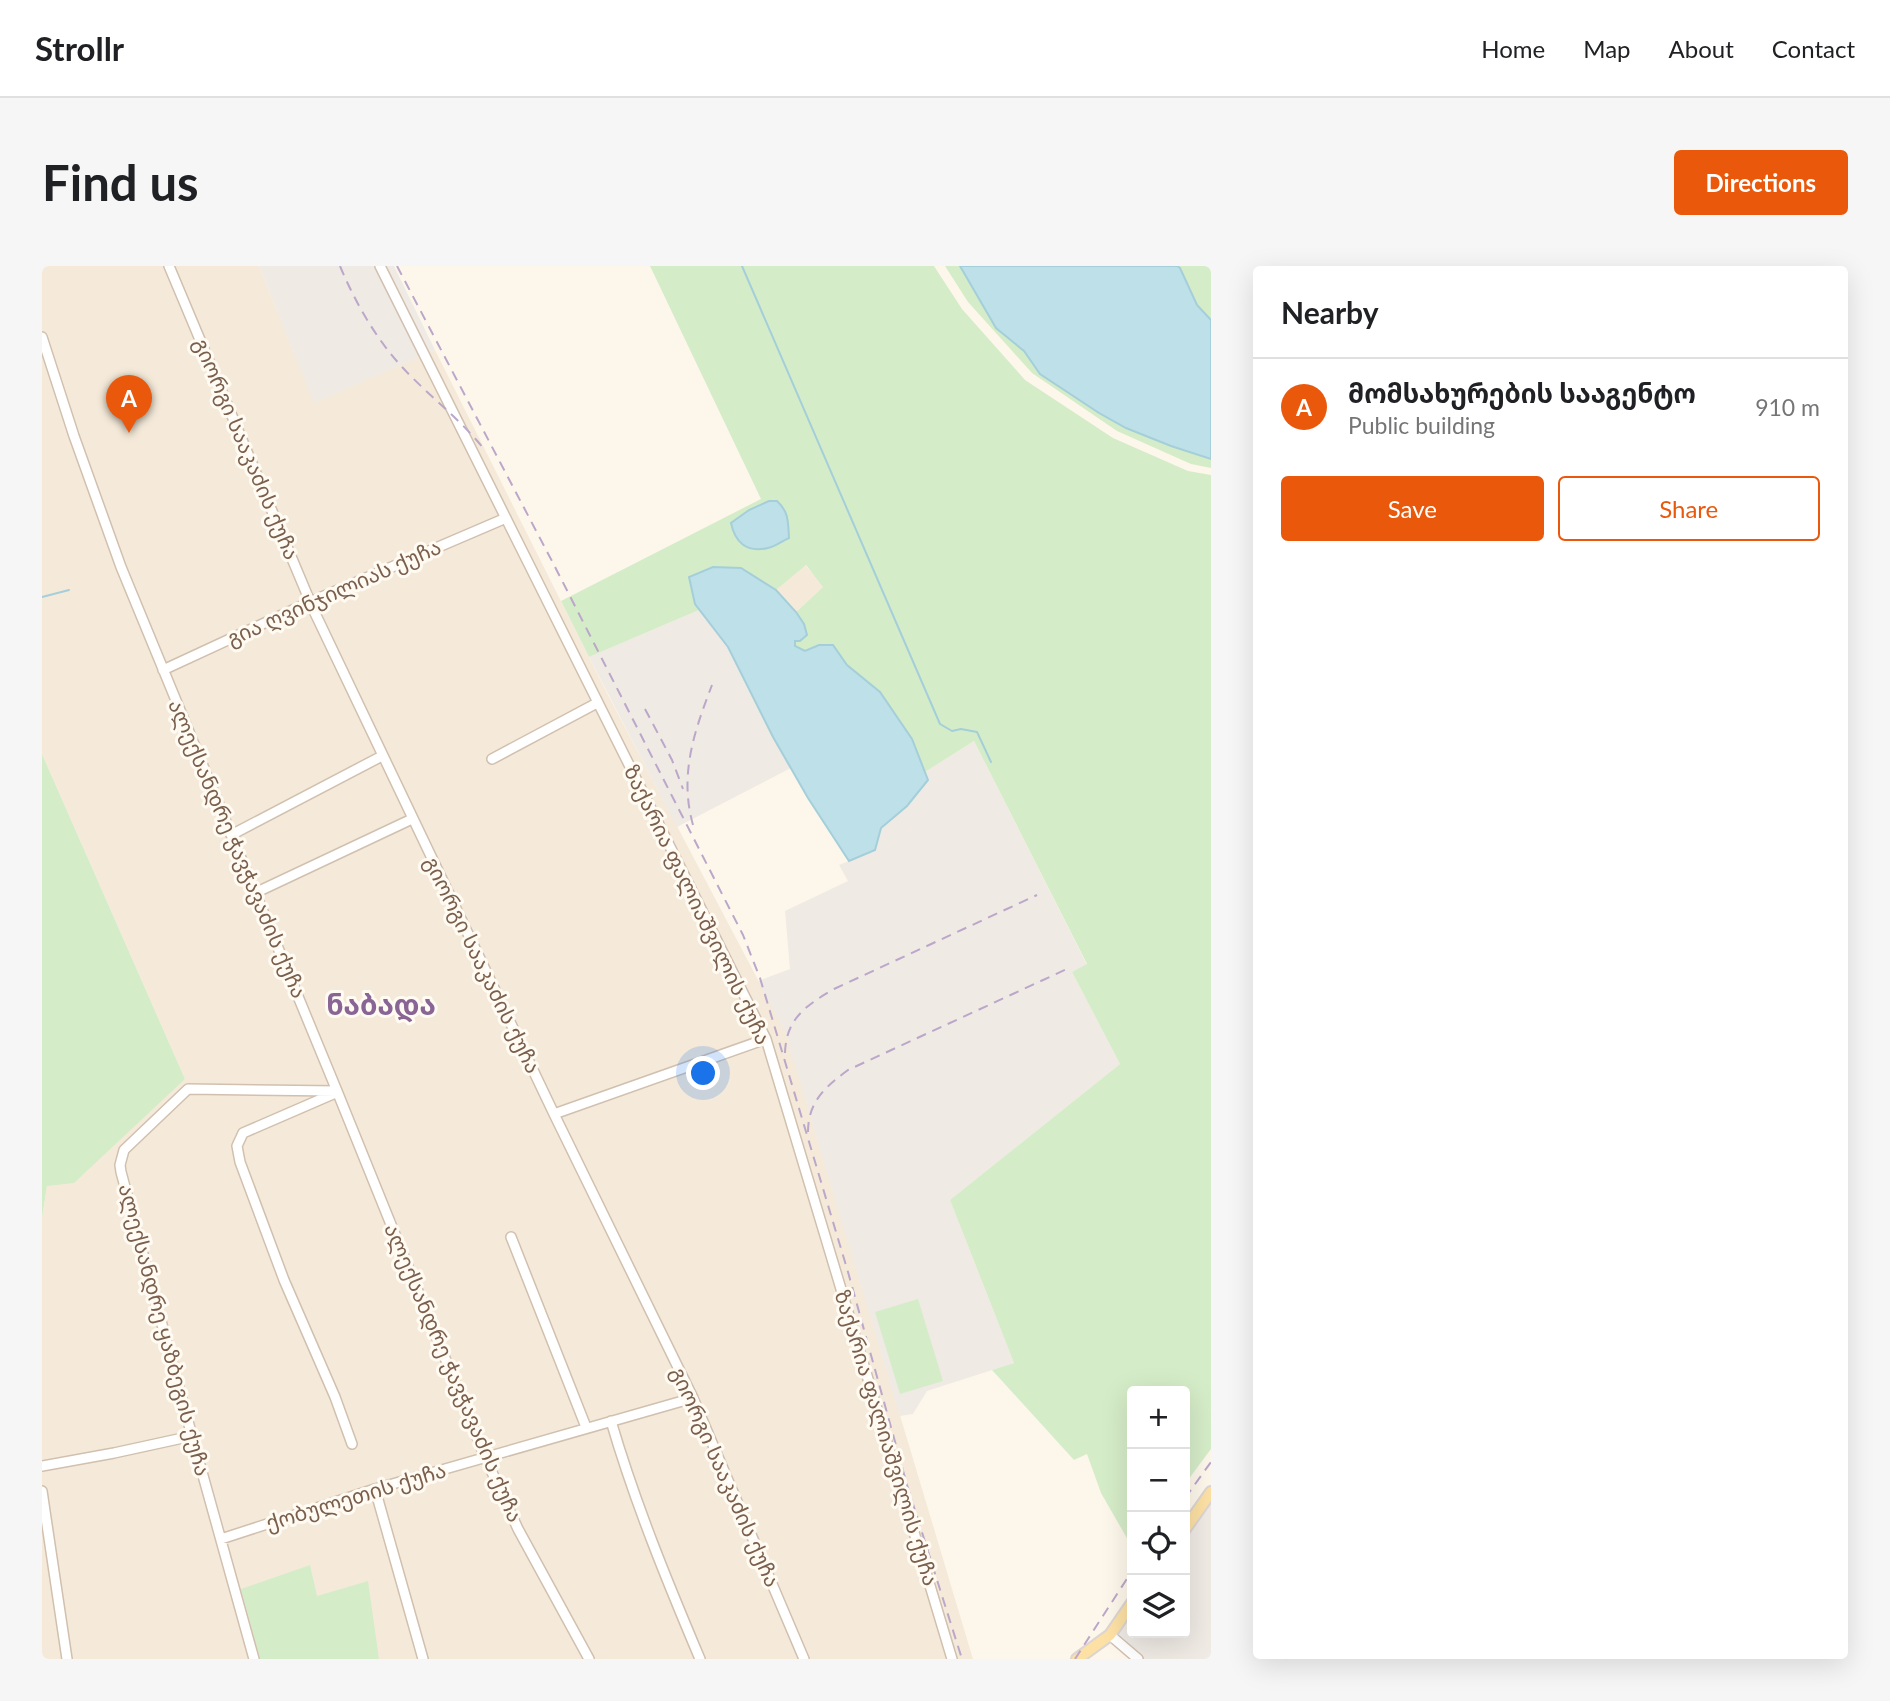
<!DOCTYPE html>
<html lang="en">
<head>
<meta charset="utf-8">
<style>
	body { margin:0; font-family:Lato,"Noto Sans Georgian",sans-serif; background:#f6f6f6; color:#202124 }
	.controls { position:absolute; right:21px; bottom:21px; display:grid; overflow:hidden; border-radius:7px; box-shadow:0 7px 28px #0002 }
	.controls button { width:63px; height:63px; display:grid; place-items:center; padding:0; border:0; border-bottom:2px solid #e0e0e0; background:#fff; color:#202124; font:35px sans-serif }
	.you { position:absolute; left:662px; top:808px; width:24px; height:24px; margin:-18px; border:5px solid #fff; border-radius:50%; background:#1a73e8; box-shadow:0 0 0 10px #1a73e833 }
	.badge { display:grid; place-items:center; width:46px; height:46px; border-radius:50%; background:#ea580c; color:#fff; font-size:23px; font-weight:700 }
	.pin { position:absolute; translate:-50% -58px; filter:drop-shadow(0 2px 4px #0008) }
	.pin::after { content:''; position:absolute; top:37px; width:24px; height:21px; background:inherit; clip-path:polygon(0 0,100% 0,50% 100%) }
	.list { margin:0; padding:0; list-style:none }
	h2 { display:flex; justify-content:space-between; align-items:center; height:91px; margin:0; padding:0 28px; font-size:30px }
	h2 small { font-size:23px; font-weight:400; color:#757577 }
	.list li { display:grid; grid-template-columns:46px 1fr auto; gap:21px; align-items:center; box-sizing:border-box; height:98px; padding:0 28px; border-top:2px solid #e0e0e0 }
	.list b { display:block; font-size:26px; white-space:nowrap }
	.list p { margin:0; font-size:23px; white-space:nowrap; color:#757577 }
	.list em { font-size:23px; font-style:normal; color:#757577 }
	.actions { display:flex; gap:14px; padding:21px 28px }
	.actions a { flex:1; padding:16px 0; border:2px solid #ea580c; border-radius:7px; text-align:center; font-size:24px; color:#ea580c }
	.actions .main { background:#ea580c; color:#fff }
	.icon { flex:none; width:38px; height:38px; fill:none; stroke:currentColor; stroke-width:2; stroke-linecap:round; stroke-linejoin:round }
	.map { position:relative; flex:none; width:1169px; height:1393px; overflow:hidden; border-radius:7px }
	header { display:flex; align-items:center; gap:42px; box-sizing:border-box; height:98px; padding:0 35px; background:#fff; border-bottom:2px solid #e0e0e0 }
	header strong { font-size:33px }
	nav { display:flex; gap:38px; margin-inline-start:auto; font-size:24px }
	.intro { display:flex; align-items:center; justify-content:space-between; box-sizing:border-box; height:168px; padding:0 42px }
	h1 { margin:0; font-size:49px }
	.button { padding:18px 32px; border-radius:7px; background:#ea580c; color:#fff; font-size:24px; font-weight:700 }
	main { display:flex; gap:42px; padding:0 42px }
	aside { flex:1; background:#fff; border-radius:7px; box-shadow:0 7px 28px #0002 }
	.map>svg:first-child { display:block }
	.residential { fill:#f5ead9 }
	.industrial { fill:#efeae4 }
	.green { fill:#d5ecc8 }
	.water { fill:#bee0e8; stroke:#a4cfda; stroke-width:2 }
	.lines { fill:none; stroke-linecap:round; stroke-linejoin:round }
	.stream { stroke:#a4cfda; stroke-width:2 }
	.minor-casing { stroke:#d1c0af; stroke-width:12 }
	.major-casing { stroke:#dcd5d1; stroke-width:14 }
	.minor { stroke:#fff; stroke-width:9 }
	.major { stroke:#fce0a4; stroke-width:10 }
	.rail { stroke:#bba7c9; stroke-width:2; stroke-dasharray:10 7; stroke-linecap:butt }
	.labels { text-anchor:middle; stroke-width:6; stroke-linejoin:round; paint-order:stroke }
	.street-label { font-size:21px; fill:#7a5f4d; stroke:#fffbf3 }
	.district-label { font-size:28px; font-weight:bold; fill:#886595; stroke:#fffbf3 }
</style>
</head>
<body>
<header>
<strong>Strollr</strong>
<nav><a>Home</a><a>Map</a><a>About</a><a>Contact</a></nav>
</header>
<div class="intro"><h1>Find us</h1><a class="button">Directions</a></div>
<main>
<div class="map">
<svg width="1169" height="1393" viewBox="0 0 1169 1393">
	<rect width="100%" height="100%" fill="#fdf7eb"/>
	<!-- residential -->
	<path class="residential" d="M0 0H217L272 136 393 84 567 431 743 765 931 1393H0V952L5 920 143 813 0 488Z
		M763 299 782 320 754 346 734 324Z"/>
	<!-- industrial -->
	<path class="industrial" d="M217 0H352L393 84 272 137Z
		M657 344 686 381 749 502 635 561 547 391Z
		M932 475 1045 699 1030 706 1078 798 908 934 972 1097 885 1125 871 1148 858 1150 743 766 716 715 748 703 743 645 806 615 797 599 833 584 839 562 865 540 886 514 883 506Z
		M1169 1226V1393H1096L1068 1369 1090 1337V1367H1143V1263Z"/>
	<!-- green -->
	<path class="green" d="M608 0H892L920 43 983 114 1071 172 1146 205 1169 209V1183L1143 1218V1125H1090V1281L1059 1227 1045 1188 1032 1194 950 1104 972 1097 908 934 1078 798 1030 706 1045 698 932 475 883 506 870 473 838 426 805 399 791 379H777L763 385 753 380V374L762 358 754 346 781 321 764 299 734 324 699 302 653 338 657 344 547 391 519 335 719 233Z
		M903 0H918L954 61 982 85 998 108 1057 147 1083 162 1129 180 1169 193V202L1149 198 1075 165 990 107 926 36Z
		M1135 0H1169V54L1155 39 1138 2Z
		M0 488 143 813 32 917 5 920 0 952Z
		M876 1033 901 1115 858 1128 833 1046Z
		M268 1299 275 1330 326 1315 337 1393H218L199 1323Z"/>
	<!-- water -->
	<path class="water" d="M918 0H1135L1138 2 1155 39 1169 54V193L1129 180 1084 162 1057 147 998 108 982 85 954 62Z
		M727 235H735C747 246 746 256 747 272 740 275 733 281 726 282 704 287 693 276 689 257L707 244Z
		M671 301 699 302 734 324 754 346 762 358 765 369 758 375H753V380L763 385 777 379H791L805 399 838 426 870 473 886 514 865 540 839 562 833 584 807 595 766 532 731 471 686 381 653 338 647 311Z"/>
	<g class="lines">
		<!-- stream -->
		<path class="stream" d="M700 0 898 458 910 465 919 463 935 466 949 496
			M0 331 27 324"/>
		<defs>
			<path id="minor" d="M127 0 272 345 512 848 651 1132 762 1393
				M338 0 724 773 910 1393
				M0 71 32 170 79 301 295 825 443 1191 476 1263 547 1393
				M121 404 268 336 464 252
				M450 493 555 437
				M189 569 340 490
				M213 627 370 553
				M291 828 201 867 195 880 198 896 242 1014 293 1131 310 1178
				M512 848 724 773
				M469 971 544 1161
				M569 1155C593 1237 625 1315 658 1393
				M0 1200 72 1187 150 1170
				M333 1223 381 1393
				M0 1225 25 1393
				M179 1273 333 1223 651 1132
				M1068 1369 1096 1393
				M212 1393 150 1170 79 906 78 899 82 884 146 823 295 825"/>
			<path id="major" d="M1143 1263 1169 1226
				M1035 1393 1068 1369 1090 1337"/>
		</defs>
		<!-- minor casing -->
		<use href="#minor" class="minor-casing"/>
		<!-- major casing -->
		<use href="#major" class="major-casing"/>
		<!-- minor -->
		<use href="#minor" class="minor"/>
		<!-- major -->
		<use href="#major" class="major"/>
		<!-- rail -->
		<path class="rail" d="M298 0C313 36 334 73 361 102 387 130 418 153 442 183
			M355 0 511 297 701 669 718 712 806 1006 865 1219 920 1393
			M603 443 630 494 641 523
			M651 559C637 509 652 466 670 419
			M743 787C744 752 765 739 792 723L995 629
			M766 866C766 836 783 821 806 804L1027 702
			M1143 1232 1169 1196
			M1033 1393 1090 1305"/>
	</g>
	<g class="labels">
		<!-- street labels -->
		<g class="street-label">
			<text transform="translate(204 183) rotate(67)" y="7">გიორგი სააკაძის ქუჩა</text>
			<text transform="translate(292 327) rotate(-24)" y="7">გია ღვინჯილიას ქუჩა</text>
			<text transform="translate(195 583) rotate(67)" y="7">ალექსანდრე ჭავჭავაძის ქუჩა</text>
			<text transform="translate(655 639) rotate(64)" y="7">ზაქარია ფალიაშვილის ქუჩა</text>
			<text transform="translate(440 699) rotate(64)" y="7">გიორგი სააკაძის ქუჩა</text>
			<text transform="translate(122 1064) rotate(75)" y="7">ალექსანდრე ყაზბეგის ქუჩა</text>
			<text transform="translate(411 1107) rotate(67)" y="7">ალექსანდრე ჭავჭავაძის ქუჩა</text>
			<text transform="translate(844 1172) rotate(73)" y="7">ზაქარია ფალიაშვილის ქუჩა</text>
			<text transform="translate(683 1211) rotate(66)" y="7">გიორგი სააკაძის ქუჩა</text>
			<text transform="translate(314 1231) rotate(-17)" y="7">ქობულეთის ქუჩა</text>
		</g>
		<!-- district labels -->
		<g class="district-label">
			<text x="339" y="749">ნაბადა</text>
		</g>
	</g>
</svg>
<div class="controls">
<button>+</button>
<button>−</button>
<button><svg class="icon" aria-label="locate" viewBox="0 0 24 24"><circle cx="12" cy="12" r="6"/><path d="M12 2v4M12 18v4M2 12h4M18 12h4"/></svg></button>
<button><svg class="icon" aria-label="layers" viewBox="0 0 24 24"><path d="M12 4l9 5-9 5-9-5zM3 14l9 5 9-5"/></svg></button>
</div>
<div class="you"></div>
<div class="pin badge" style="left:87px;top:167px">A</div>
</div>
<aside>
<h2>Nearby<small></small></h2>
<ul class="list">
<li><span class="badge">A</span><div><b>მომსახურების სააგენტო</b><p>Public building</p></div><em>910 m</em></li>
</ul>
<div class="actions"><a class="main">Save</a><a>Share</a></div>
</aside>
</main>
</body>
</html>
